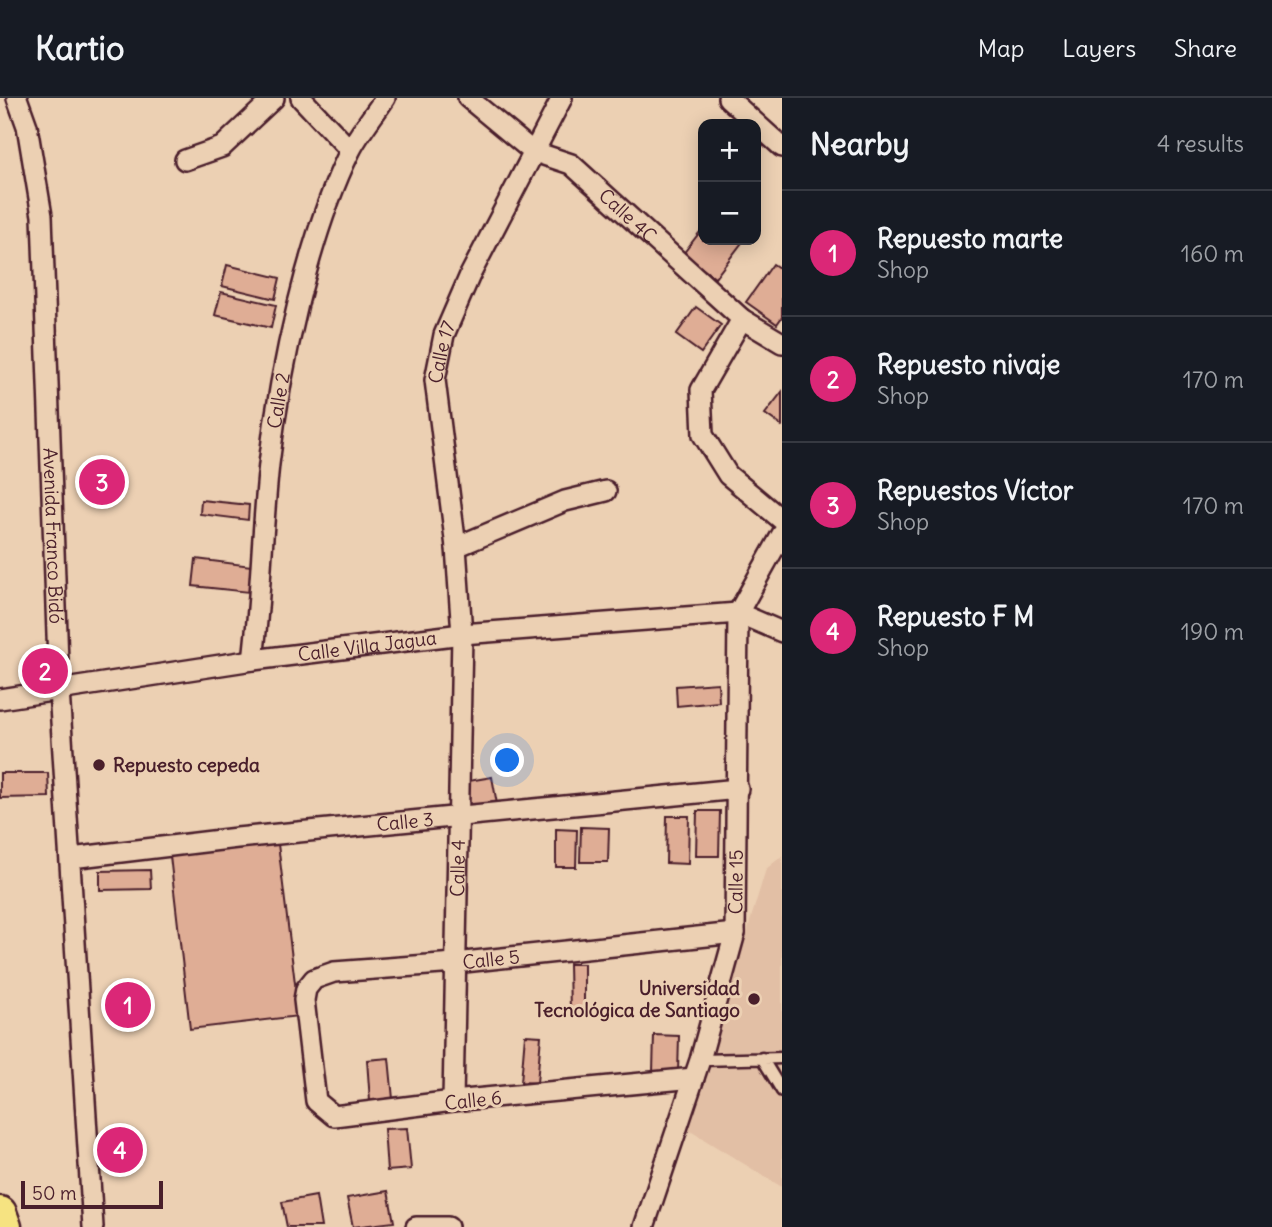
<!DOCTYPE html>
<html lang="en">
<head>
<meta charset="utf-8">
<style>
	body { margin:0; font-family:Delius,sans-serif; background:#20242c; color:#f1f3f6 }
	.controls { position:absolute; right:21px; top:21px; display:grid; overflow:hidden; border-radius:14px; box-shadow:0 4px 18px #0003 }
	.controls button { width:63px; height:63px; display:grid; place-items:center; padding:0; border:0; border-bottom:2px solid #363941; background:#171b24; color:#f1f3f6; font:35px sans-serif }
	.scale { position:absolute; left:21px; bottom:18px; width:142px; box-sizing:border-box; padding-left:7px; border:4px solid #4a1f2b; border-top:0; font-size:19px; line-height:24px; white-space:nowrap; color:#4a1f2b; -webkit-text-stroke:5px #ecd0b3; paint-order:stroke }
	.you { position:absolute; left:508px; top:663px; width:24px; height:24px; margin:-18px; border:5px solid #fff; border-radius:50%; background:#1a73e8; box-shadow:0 0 0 10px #1a73e833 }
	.badge { display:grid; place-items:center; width:46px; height:46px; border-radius:50%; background:#db2777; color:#fff; font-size:23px; font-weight:700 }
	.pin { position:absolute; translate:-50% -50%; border:4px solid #fff; box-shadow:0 2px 7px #0006 }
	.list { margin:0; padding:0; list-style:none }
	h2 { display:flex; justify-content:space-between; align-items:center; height:91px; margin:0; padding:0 28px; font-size:30px }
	h2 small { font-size:23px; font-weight:400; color:#9ea1a6 }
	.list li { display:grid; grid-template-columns:46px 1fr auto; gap:21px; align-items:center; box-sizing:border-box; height:126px; padding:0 28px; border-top:2px solid #363941 }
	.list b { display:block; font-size:26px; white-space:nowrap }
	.list p { margin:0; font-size:23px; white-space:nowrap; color:#9ea1a6 }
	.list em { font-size:23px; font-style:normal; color:#9ea1a6 }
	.map { position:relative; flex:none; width:782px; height:1129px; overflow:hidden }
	header { display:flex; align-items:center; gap:42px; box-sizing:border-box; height:98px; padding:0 35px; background:#171b24; border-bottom:2px solid #363941 }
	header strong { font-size:33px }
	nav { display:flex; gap:38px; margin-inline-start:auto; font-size:24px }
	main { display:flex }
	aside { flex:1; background:#171b24 }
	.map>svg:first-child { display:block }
	.built { fill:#e2bfa5 }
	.building { fill:#dfad95; stroke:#4a1f2b; stroke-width:2 }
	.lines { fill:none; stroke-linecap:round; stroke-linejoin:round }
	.service-casing { stroke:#4a1f2b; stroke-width:15 }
	.minor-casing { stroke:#4a1f2b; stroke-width:24 }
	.primary-casing { stroke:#4a1f2b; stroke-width:37 }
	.service { stroke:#ecd0b3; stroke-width:10 }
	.minor { stroke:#ecd0b3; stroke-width:19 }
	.primary { stroke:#f6e381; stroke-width:32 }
	.poi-dot { fill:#4a1f2b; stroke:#ecd0b3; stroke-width:2.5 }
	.labels { text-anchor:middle; stroke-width:6; stroke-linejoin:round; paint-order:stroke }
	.street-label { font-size:19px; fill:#4a1f2b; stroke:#ecd0b3 }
	.poi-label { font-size:19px; font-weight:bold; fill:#4a1f2b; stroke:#ecd0b3; text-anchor:start }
</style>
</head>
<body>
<header>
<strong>Kartio</strong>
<nav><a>Map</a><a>Layers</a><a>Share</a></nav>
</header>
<main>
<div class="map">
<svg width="782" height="1129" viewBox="0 0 782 1129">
	<rect width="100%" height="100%" fill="#ecd0b3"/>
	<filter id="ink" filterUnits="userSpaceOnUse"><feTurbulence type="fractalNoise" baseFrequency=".0143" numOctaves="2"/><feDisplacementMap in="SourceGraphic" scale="14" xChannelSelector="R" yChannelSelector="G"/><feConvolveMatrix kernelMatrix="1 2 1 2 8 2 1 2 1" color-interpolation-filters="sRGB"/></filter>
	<g filter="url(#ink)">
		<!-- built -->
		<path class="built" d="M782 758V1089L687 1031 766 771Z"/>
		<!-- building -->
		<path class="building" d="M703 130V142H744L715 180 683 156Z
			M773 166 782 172V219L777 226 746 204Z
			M227 167 280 180 275 201 222 188Z
			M221 194 276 207 271 230 215 217Z
			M696 209 721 227 701 255 676 237Z
			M782 294V328L765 316Z
			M201 402 249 407 248 422 200 416Z
			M196 461 252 468 249 494 193 488Z
			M718 585 719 604 677 608 676 588Z
			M0 675H48L49 699 0 700Z
			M492 679 497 706 467 711 463 684Z
			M697 713H720L719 758H696Z
			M667 718H689L688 766 666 765Z
			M581 729 609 730 608 764H580Z
			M556 731 577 732 576 769H556Z
			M278 746 299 918 190 931 170 758Z
			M150 772 151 791 100 792V773Z
			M569 866H584V913H570Z
			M525 937 541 938 537 985 521 984Z
			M654 937 679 938 678 975 653 974Z
			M389 960 393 1001 370 1003 367 962Z
			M407 1030 411 1071 387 1073 384 1031Z
			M388 1093 394 1124 353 1129 347 1100Z
			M316 1098 321 1129H287L282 1104Z"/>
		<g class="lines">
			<defs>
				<path id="service" d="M762 960 782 993
					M700 962 782 960"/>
				<g id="minor">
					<path id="s1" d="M17 0 27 28 42 118 59 592 93 1129"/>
					<path d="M301 0 350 52"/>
					<path id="s2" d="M468 0 532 53 571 66 742 221 782 245"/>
					<path d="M728 0 782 49"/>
					<path d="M185 62 222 49 274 0"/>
					<path d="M742 221 701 292 703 337 728 377 782 422"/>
					<path d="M456 449 565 403 606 393"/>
					<path id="s3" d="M253 562C261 497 262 431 269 366 280 271 308 139 350 53 359 35 374 17 385 0"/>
					<path id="s4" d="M0 601 253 562 462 536 738 515 782 534"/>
					<path id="s5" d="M71 760 237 740 738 691"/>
					<path id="s6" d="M694 980 453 1003 334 1018 316 1003 304 902 306 891 314 881 334 874 455 865 735 835"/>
					<path id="s7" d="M453 1003 462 536 456 449 435 282 444 237 470 177 562 0"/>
					<path d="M416 1129H448"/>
					<path id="s8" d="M644 1129 700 962 735 835 738 515 782 436"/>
				</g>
				<path id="primary" d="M0 1115 5 1129"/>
			</defs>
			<!-- service casing -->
			<use href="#service" class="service-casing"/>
			<!-- minor casing -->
			<use href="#minor" class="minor-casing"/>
			<!-- primary casing -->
			<use href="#primary" class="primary-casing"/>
			<!-- service -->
			<use href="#service" class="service"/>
			<!-- minor -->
			<use href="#minor" class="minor"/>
			<!-- primary -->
			<use href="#primary" class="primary"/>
		</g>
	</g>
	<!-- markers -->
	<g class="poi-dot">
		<circle cx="99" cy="667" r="7"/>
		<circle cx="754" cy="901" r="7"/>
	</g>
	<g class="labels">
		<!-- street labels -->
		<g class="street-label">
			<text dy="7" stroke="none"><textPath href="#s2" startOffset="201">Calle 4C</textPath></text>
			<text dy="7" stroke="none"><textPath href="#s7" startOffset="751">Calle 17</textPath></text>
			<text dy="7" stroke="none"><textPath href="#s3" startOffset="261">Calle 2</textPath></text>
			<text dy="7" stroke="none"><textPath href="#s1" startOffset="441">Avenida Franco Bidó</textPath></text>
			<text dy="7" stroke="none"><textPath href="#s4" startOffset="371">Calle Villa Jagua</textPath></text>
			<text dy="7" stroke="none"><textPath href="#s5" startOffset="336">Calle 3</textPath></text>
			<text dy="7" stroke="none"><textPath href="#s7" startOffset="233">Calle 4</textPath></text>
			<text dy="7" stroke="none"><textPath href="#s8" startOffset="359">Calle 15</textPath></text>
			<text dy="7" stroke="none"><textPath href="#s6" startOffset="690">Calle 5</textPath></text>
			<text transform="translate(473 1002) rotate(-6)" y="7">Calle 6</text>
		</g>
		<!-- poi labels -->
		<g class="poi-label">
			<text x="113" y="674">Repuesto cepeda</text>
			<text x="740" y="897" text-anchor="end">Universidad<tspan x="740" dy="22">Tecnológica de Santiago</tspan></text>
		</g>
	</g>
</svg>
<div class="controls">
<button>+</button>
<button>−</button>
</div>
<div class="scale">50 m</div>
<div class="you"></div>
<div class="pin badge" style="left:128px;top:907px">1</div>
<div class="pin badge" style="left:45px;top:573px">2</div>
<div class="pin badge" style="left:102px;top:384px">3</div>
<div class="pin badge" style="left:120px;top:1052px">4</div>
</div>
<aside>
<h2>Nearby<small>4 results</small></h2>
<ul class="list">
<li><span class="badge">1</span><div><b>Repuesto marte</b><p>Shop</p></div><em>160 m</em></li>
<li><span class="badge">2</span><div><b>Repuesto nivaje</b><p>Shop</p></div><em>170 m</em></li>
<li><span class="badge">3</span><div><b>Repuestos Víctor</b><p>Shop</p></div><em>170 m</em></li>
<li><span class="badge">4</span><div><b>Repuesto F M</b><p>Shop</p></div><em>190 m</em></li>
</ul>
</aside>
</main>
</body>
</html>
